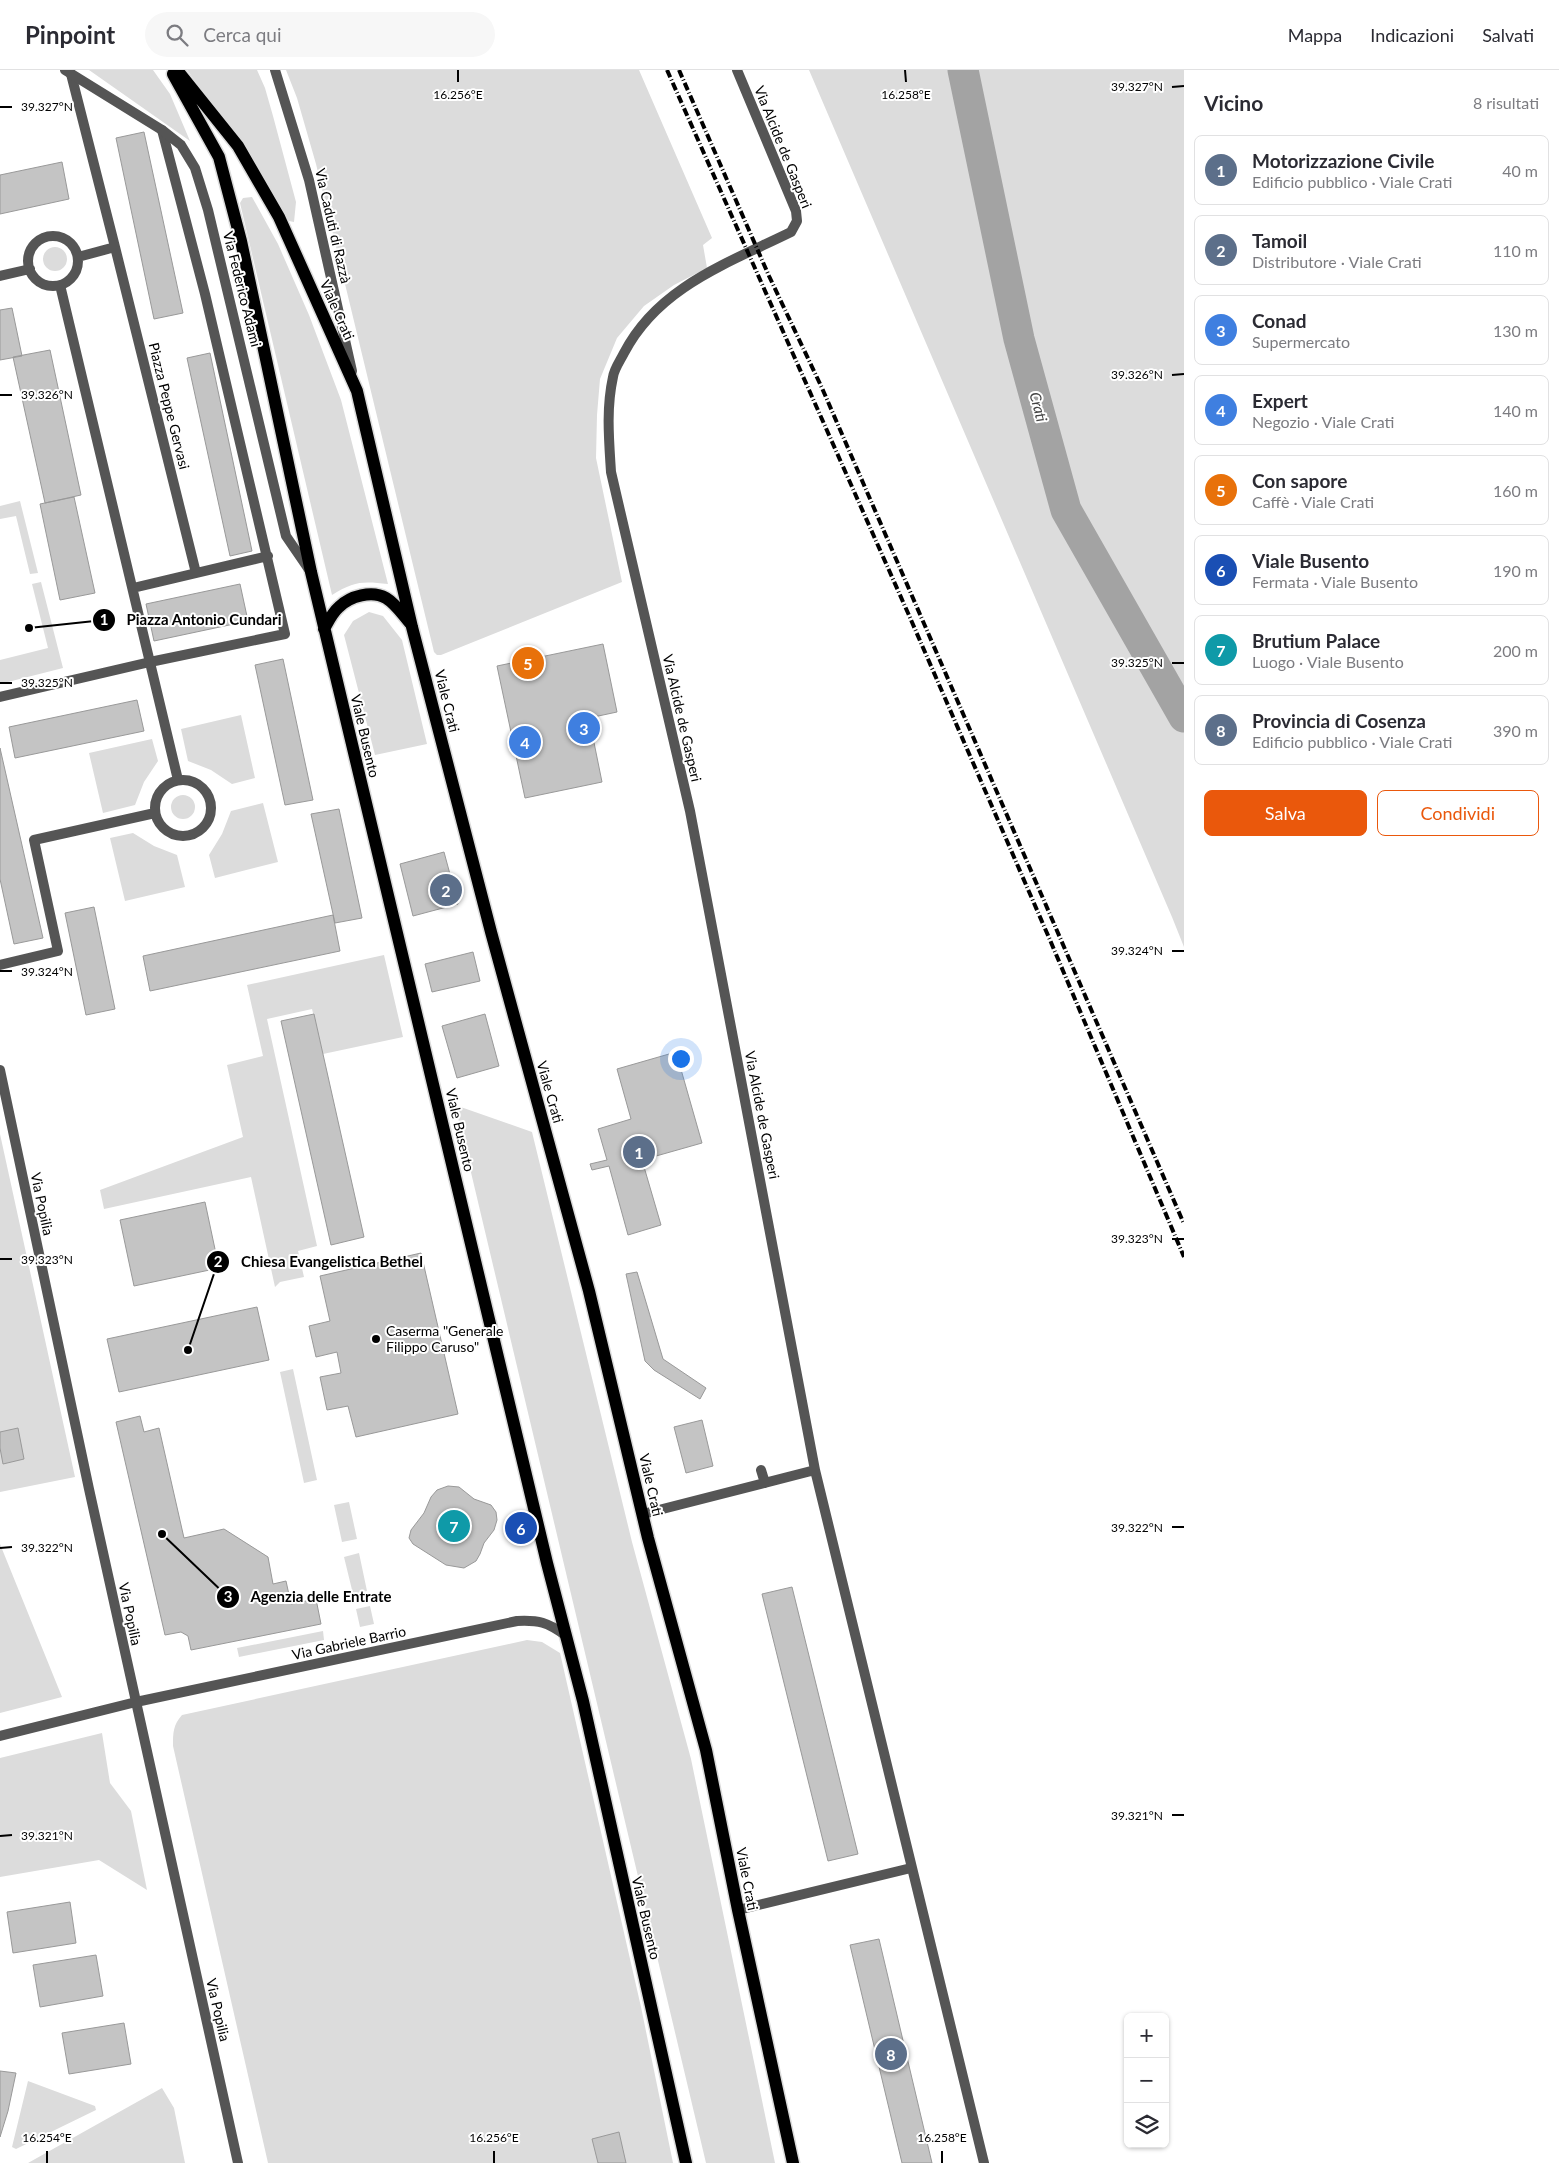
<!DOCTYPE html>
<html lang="it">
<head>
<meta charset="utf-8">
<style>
	body { margin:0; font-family:Lato,sans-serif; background:#f7f7f7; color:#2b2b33 }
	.controls { position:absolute; right:15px; bottom:15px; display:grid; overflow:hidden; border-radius:8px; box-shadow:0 1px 4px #0004 }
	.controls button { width:45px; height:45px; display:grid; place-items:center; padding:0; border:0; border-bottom:1px solid #e1e1e2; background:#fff; color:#2b2b33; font:25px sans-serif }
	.you { position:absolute; left:680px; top:988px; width:18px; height:18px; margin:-12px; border:4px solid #fff; border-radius:50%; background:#1a73e8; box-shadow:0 0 0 8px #1a73e833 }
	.badge { display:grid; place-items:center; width:32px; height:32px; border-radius:50%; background:#ea580c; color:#fff; font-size:16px; font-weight:700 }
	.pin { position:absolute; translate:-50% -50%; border:2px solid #fff; box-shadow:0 1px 5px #0006 }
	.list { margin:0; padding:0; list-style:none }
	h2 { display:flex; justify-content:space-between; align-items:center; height:65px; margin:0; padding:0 20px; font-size:21px }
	h2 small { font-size:16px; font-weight:400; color:#7c7c81 }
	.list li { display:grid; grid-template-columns:32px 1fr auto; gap:15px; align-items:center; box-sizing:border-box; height:70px; margin:0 10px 10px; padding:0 10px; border:1px solid #e1e1e2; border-radius:8px }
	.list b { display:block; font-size:19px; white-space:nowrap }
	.list p { margin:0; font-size:16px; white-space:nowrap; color:#7c7c81 }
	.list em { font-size:16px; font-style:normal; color:#7c7c81 }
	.actions { display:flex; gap:10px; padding:15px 20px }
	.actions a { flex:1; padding:11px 0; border:1px solid #ea580c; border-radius:8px; text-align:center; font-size:18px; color:#ea580c }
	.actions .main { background:#ea580c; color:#fff }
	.icon { flex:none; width:28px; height:28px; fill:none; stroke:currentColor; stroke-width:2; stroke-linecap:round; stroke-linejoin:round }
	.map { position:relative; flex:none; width:1184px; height:2093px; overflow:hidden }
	header { display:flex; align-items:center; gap:30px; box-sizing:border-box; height:70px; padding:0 25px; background:#fff; border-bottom:1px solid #e1e1e2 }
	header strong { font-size:24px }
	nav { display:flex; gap:28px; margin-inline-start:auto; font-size:18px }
	.search { width:350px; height:45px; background:#f7f7f7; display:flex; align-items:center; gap:12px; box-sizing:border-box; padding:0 18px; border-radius:28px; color:#7c7c81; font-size:19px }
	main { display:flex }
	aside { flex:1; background:#fff }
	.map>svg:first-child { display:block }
	.green { fill:#dcdcdc }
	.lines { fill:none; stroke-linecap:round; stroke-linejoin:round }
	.river { stroke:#a3a3a3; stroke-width:31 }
	.building { fill:#c4c4c4; stroke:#999 }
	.primary-casing { stroke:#dbdbdb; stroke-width:15 }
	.minor { stroke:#555; stroke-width:10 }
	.tertiary { stroke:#555; stroke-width:10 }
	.primary { stroke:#000; stroke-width:12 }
	.rail { stroke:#000; stroke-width:4; stroke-dasharray:8 2.5 1 2.5; stroke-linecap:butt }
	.ticks { fill:none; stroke:#000; stroke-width:2 }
	.poi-dot { fill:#000; stroke:#fff; stroke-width:2 }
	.labels { text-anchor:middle; stroke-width:4; stroke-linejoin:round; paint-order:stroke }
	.street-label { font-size:14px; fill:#000; stroke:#fff }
	.poi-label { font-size:14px; fill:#000; stroke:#fff; text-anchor:start }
	.water-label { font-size:15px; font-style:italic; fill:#444; stroke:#fff }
	.ticks-label { font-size:12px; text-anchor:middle; fill:#000; stroke:#fff; stroke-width:4; stroke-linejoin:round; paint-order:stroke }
	.leader { fill:none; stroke:#000; stroke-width:2 }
	.callout-dot { fill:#000; stroke:#fff; stroke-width:2 }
	.mark-label { font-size:15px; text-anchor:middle; font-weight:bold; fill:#fff }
	.callout-label { font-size:15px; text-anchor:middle; font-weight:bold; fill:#000; stroke:#fff; stroke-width:4; stroke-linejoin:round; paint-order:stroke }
</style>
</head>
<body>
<header>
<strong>Pinpoint</strong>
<div class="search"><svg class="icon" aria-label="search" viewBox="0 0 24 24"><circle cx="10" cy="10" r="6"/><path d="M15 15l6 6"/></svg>Cerca qui</div>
<nav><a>Mappa</a><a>Indicazioni</a><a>Salvati</a></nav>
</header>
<main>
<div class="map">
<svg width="1184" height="2093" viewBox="0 0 1184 2093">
	<rect width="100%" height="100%" fill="#fff"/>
	<!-- green -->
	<path class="green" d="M89 0H153L170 24 190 71Z
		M187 0H257L265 18 273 46 296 132 294 152 289 151 283 143 238 69Z
		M286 0H639L712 168 703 175 707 198 674 215 644 236 617 268 600 309 597 345 596 388 622 512 441 585H437L434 582 316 94 297 28Z
		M809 0H1184V877L1172 847Z
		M252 127 278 174 309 245 341 330 388 514C363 511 354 511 332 525L240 133 243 128Z
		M43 189a12 12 0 1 1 24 0a12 12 0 1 1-24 0Z
		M20 431 38 503 30 504 16 446 0 449V436Z
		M41 512 63 598 0 614V590L48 578 32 514Z
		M369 542 383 546 402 570 427 674 375 685 344 565 353 551Z
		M241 645 255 708 232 714 211 700 188 691 181 659Z
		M152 669 158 691 144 712 135 735 103 743 89 683Z
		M171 737a12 12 0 1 1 24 0a12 12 0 1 1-24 0Z
		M263 733 278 792 215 808 209 785 222 764 231 741Z
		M133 763 154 776 177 785 185 817 125 831 110 768Z
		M384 885 403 967 323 984 312 939 267 949 317 1176 298 1181 304 1207 280 1212 275 1217 251 1107 104 1139 100 1120 243 1067 227 995 263 986 247 915Z
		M455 1035 532 1062 632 1472 691 1689 775 2093H706Z
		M0 1064 75 1407 0 1422Z
		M293 1299 317 1410 304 1413 280 1302Z
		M349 1432 357 1469 342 1472 334 1435Z
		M0 1474 62 1627 0 1643Z
		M359 1483 367 1521 353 1524 344 1487Z
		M370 1536 374 1554 360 1557 356 1539Z
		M323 1561 324 1570 239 1587 237 1578Z
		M527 1570 542 1572 560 1583 641 1937 673 2093H268L173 1676C173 1663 173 1655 182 1645Z
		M102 1663 110 1713 131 1741 147 1820 99 1790 0 1807V1688Z
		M28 2011 95 2036 96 2040 16 2079 12 2077Z
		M162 2018 174 2038 185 2093H28Z"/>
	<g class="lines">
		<!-- river -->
		<path class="river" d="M963 0 1019 269 1066 440 1184 647"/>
	</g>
	<!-- building -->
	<path class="building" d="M144 62 183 243 154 249 116 68Z
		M62 92 69 129 0 144V105Z
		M12 238 22 286 0 290V240Z
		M50 280 81 425 45 433 13 287Z
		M210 283 252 481 230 486 187 288Z
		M74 427 95 523 60 530 40 434Z
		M240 514 248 551 154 571 146 534Z
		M603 574 617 642 589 648 602 712 525 728 497 596Z
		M283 589 313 730 285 735 255 595Z
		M137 630 144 661 15 688 9 657Z
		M0 678 43 868 14 874 0 809Z
		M339 739 362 848 335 853 311 744Z
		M444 782 458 834 413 846 400 794Z
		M94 837 115 939 86 945 65 843Z
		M333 845 340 881 150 921 143 886Z
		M473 882 480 911 432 922 425 894Z
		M314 944 364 1167 331 1175 281 951Z
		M485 944 499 996 457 1008 442 956Z
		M676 982 702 1073 642 1090 661 1155 628 1165 609 1096 592 1100 590 1094 607 1090 598 1059 631 1049 617 999Z
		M205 1132 219 1198 134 1216 120 1150Z
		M421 1183 458 1344 356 1367 348 1336 327 1340 320 1307 341 1303 337 1282 316 1287 309 1256 330 1251 320 1206Z
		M637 1202 663 1289 706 1318 700 1329 654 1300 645 1291 626 1204Z
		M257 1237 269 1290 119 1322 107 1269Z
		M140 1346 144 1362 159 1358 184 1468 224 1459 268 1487 273 1514 286 1511 291 1534 316 1529 321 1554 191 1580 188 1566 181 1562 165 1565 116 1352Z
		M702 1350 713 1396 686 1403 674 1357Z
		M18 1358 24 1389 3 1394 0 1378V1362Z
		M448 1416 459 1417 474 1429 491 1435 496 1442 497 1450 494 1460 484 1473 480 1484 476 1491 464 1498 446 1495 413 1474 409 1468 411 1460 424 1443 431 1427 437 1420Z
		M792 1517 858 1784 828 1791 762 1524Z
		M70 1832 76 1873 13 1883 7 1842Z
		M879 1869 932 2093H902L850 1875Z
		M96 1885 103 1926 40 1937 33 1895Z
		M124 1953 131 1994 69 2004 62 1963Z
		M0 2001 16 2003 8 2041 0 2067Z
		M619 2062 626 2093H598L592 2069Z"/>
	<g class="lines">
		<defs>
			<path id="primary" d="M177 0 238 76 279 147 357 321 412 557 491 862 589 1221 648 1468 706 1680 738 1840 793 2093
				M173 4 219 87 241 171 311 502 547 1493 583 1631 686 2093
				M324 559C328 552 332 543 339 537 350 526 372 520 386 528 396 534 402 544 410 553"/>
		</defs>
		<!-- primary casing -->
		<use href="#primary" class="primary-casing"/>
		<!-- minor -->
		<path class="minor" d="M737 0 796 141 797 151 791 162C728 193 658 217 624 283 620 291 614 299 613 307 606 339 609 370 611 402L690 741 815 1400
			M71 4 115 177 78 187
			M28 191a25 25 0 1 1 50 0a25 25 0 1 1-50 0Z
			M115 177 196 503
			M0 206 30 199
			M60 215 178 710
			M133 518 268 486
			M0 627 150 592 285 564 205 224 162 60
			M155 738a28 28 0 1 1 56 0a28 28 0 1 1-56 0Z
			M0 895 58 881 34 770 155 743
			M0 1000 89 1419 238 2093
			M761 1400 765 1413
			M643 1444 815 1400 984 2093
			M0 1666 136 1632 517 1551C539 1550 547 1552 565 1565
			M738 1840 911 1798"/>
		<!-- tertiary -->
		<path class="tertiary" d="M65 0 162 60 181 75 195 98 208 140 286 466 310 501
			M275 0 309 110 352 301"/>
		<!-- primary -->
		<use href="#primary" class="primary"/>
		<!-- rail -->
		<path class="rail" d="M667 0 908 543 1050 870 1184 1187
			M679 0 769 206 822 318 1184 1154"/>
	</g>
	<!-- ticks -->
	<path class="ticks" d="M458 0V12M905 0 906 12M1172 17 1184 16M0 37H12M1172 305 1184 304M0 325H12M1172 593H1184M0 613H12M1172 881H1184M0 901H12M1172 1169H1184M0 1189H12M1172 1457H1184M0 1478 12 1477M1172 1745H1184M0 1766 12 1765M47 2081V2093M494 2081V2093M942 2081V2093"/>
	<!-- markers -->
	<circle class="poi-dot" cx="376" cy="1269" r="5"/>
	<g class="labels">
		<!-- street labels -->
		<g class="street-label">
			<text transform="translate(783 77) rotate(68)" y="5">Via Alcide de Gasperi</text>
			<text transform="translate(333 156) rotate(77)" y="5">Via Caduti di Razzà</text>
			<text transform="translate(242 219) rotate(76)" y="5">Via Federico Adami</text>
			<text transform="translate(337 240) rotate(66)" y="5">Viale Crati</text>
			<text transform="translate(169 336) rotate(76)" y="5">Piazza Peppe Gervasi</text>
			<text transform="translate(447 631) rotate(76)" y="5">Viale Crati</text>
			<text transform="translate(682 648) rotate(77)" y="5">Via Alcide de Gasperi</text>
			<text transform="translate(365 666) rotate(77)" y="5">Viale Busento</text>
			<text transform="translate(550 1022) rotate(74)" y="5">Viale Crati</text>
			<text transform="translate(762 1045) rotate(79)" y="5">Via Alcide de Gasperi</text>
			<text transform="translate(460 1060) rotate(77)" y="5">Viale Busento</text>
			<text transform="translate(42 1134) rotate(78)" y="5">Via Popilia</text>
			<text transform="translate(651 1415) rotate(77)" y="5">Viale Crati</text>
			<text transform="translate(130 1544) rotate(78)" y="5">Via Popilia</text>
			<text transform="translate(349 1573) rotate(-12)" y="5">Via Gabriele Barrio</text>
			<text transform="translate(747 1809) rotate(79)" y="5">Viale Crati</text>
			<text transform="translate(646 1848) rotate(77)" y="5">Viale Busento</text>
			<text transform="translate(218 1940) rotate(77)" y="5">Via Popilia</text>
		</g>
		<!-- poi labels -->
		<g class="poi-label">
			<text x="386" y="1266">Caserma "Generale<tspan x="386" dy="16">Filippo Caruso"</tspan></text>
		</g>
		<!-- water labels -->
		<g class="water-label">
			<text transform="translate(1038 337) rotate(75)" y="5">Crati</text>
		</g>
	</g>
	<g class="ticks-label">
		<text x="1137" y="21">39.327°N</text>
		<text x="458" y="29">16.256°E</text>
		<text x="906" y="29">16.258°E</text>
		<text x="47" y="41">39.327°N</text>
		<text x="1137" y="309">39.326°N</text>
		<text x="47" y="329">39.326°N</text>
		<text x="1137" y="597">39.325°N</text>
		<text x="47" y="617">39.325°N</text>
		<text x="1137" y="885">39.324°N</text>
		<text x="47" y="906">39.324°N</text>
		<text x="1137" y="1173">39.323°N</text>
		<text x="47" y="1194">39.323°N</text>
		<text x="1137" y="1462">39.322°N</text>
		<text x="47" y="1482">39.322°N</text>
		<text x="1137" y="1750">39.321°N</text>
		<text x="47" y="1770">39.321°N</text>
		<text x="47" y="2072">16.254°E</text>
		<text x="494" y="2072">16.256°E</text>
		<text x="942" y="2072">16.258°E</text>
	</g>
	<!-- callouts -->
	<path class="leader" d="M29 558L104 550M188 1280L218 1192M162 1464L228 1527"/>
	<g class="callout-dot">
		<circle cx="29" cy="558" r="5"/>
		<circle cx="188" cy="1280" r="5"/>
		<circle cx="162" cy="1464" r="5"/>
		<circle cx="104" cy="550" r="12"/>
		<circle cx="218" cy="1192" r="12"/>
		<circle cx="228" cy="1527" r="12"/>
	</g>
	<g class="mark-label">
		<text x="104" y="555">1</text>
		<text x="218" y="1197">2</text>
		<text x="228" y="1532">3</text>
	</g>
	<g class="callout-label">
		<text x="204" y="555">Piazza Antonio Cundari</text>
		<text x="332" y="1197">Chiesa Evangelistica Bethel</text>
		<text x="321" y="1532">Agenzia delle Entrate</text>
	</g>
</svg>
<div class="controls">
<button>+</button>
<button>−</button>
<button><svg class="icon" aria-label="layers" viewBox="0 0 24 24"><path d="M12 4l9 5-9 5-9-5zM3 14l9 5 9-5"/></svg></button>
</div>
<div class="you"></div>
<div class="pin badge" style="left:639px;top:1082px;background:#5c6f8a">1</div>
<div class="pin badge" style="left:446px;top:820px;background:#5c6f8a">2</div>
<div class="pin badge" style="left:584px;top:658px;background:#3f7fe0">3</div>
<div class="pin badge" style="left:525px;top:672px;background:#3f7fe0">4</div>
<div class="pin badge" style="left:528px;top:593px;background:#e8710a">5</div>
<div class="pin badge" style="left:521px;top:1458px;background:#1a4fb4">6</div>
<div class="pin badge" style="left:454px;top:1456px;background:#0f9aa8">7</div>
<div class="pin badge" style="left:891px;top:1984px;background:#5c6f8a">8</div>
</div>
<aside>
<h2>Vicino<small>8 risultati</small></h2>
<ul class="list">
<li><span class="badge" style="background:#5c6f8a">1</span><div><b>Motorizzazione Civile</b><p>Edificio pubblico · Viale Crati</p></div><em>40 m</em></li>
<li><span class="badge" style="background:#5c6f8a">2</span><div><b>Tamoil</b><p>Distributore · Viale Crati</p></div><em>110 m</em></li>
<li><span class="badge" style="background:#3f7fe0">3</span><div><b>Conad</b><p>Supermercato</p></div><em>130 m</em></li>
<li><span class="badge" style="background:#3f7fe0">4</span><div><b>Expert</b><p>Negozio · Viale Crati</p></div><em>140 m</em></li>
<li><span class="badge" style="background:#e8710a">5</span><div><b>Con sapore</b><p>Caffè · Viale Crati</p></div><em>160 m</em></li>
<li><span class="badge" style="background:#1a4fb4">6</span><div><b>Viale Busento</b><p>Fermata · Viale Busento</p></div><em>190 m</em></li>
<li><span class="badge" style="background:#0f9aa8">7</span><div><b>Brutium Palace</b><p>Luogo · Viale Busento</p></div><em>200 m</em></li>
<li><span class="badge" style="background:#5c6f8a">8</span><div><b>Provincia di Cosenza</b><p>Edificio pubblico · Viale Crati</p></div><em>390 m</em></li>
</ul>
<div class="actions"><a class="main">Salva</a><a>Condividi</a></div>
</aside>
</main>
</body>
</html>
